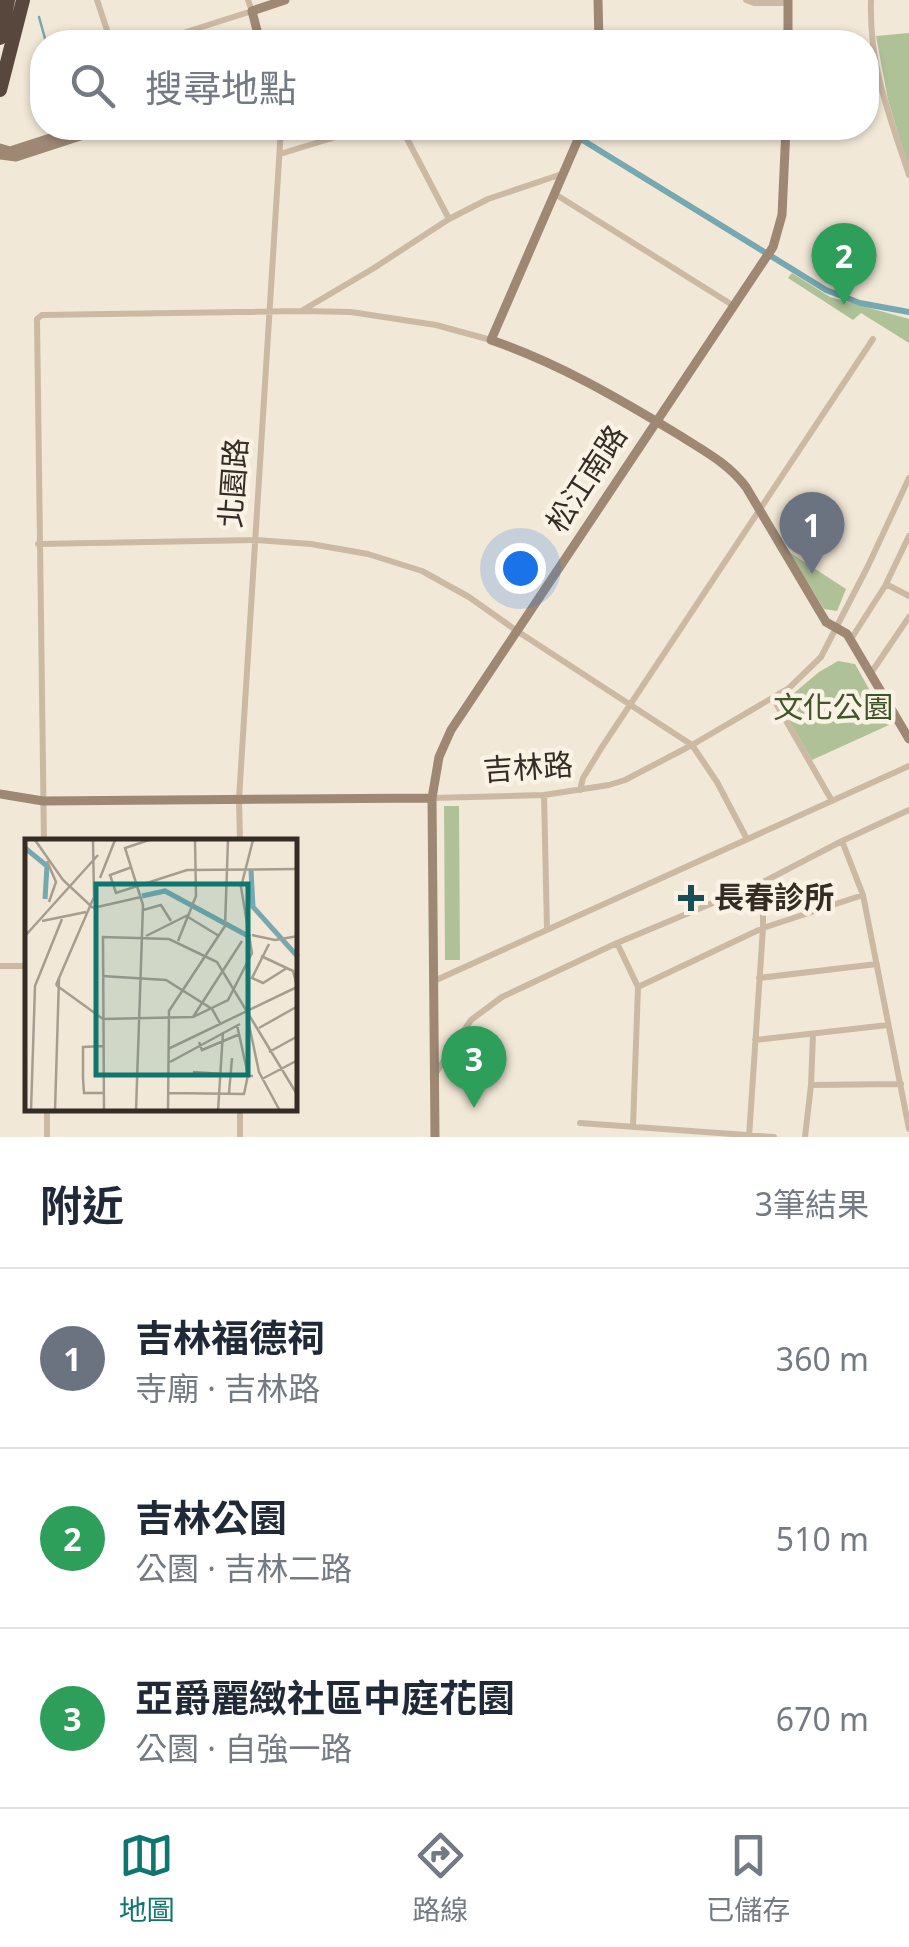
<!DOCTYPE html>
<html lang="zh-TW">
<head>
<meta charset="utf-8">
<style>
	body { margin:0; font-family:"Noto Sans","Noto Sans TC",sans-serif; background:#f2f2f3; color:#1f2937 }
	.you { position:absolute; left:520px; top:568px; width:35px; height:35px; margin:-25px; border:8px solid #fff; border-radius:50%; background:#1a73e8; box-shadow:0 0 0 15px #1a73e833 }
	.badge { display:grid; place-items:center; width:65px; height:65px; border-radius:50%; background:#0f766e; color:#fff; font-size:32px; font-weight:700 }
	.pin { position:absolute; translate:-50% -82px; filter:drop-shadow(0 2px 5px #0008) }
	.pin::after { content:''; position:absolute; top:52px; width:35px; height:30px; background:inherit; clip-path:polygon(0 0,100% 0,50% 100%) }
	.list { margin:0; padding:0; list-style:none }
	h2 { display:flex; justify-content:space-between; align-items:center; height:130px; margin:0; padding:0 40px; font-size:42px }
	h2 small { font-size:32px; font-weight:400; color:#747a83 }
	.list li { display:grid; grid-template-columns:65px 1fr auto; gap:30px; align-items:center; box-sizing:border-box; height:180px; padding:0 40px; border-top:2px solid #e0e1e3 }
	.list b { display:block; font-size:38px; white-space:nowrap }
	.list p { margin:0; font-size:32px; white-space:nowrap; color:#747a83 }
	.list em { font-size:32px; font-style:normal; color:#747a83 }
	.icon { flex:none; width:55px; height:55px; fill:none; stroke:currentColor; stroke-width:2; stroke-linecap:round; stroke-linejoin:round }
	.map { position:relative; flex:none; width:909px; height:1137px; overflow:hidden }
	.search { position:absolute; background:#fff; box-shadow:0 2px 8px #0004; left:30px; right:30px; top:30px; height:110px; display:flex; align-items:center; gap:25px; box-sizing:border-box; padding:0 35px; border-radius:40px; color:#747a83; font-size:38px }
	.sheet { height:670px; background:#fff }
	nav { display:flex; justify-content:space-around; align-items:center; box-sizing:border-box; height:140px; border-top:2px solid #e0e1e3; background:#fff; font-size:28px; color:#747a83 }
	nav a { display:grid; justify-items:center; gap:5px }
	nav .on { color:#0f766e }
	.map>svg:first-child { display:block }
	.green { fill:#afc297 }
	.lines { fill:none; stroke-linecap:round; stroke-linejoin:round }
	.stream { stroke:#75a8b1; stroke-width:2.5 }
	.canal { stroke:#75a8b1; stroke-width:6 }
	.street { stroke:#cbb9a3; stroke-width:6 }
	.secondary { stroke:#9e8874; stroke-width:9 }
	.highway { stroke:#57473c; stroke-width:14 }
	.highway-bridge { stroke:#57473c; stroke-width:14 }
	.poi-dot { fill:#194e58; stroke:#faf2e4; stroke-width:4 }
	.labels { text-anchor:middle; stroke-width:9; stroke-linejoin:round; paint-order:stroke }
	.street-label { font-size:30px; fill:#352c25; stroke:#faf2e4 }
	.park-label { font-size:30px; fill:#405528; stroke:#faf2e4 }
	.poi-label { font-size:30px; font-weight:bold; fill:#352c25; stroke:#faf2e4; text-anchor:start }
	.inset-river { fill:none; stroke:#75a8b1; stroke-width:5 }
	.inset-road { fill:none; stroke:#a69d90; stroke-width:2.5 }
	.view { fill:#0f766e; fill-opacity:0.15; stroke:#0f766e; stroke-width:5 }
	.inset-edge { fill:none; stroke:#352c25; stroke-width:5 }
</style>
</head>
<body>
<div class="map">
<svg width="909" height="1137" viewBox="0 0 909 1137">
	<rect width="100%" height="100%" fill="#f2e8d7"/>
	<!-- green -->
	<path class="green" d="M909 33V169L888 100 876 36Z
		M792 273 830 297 909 319V343L861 313 853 320 788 278Z
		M789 552 846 589 837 611 824 609Z
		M838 661 855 664 889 725 812 760 780 705 819 672Z
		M444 806H459L460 960H445Z
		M492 1038 498 1044 487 1053 495 1063 497 1082 467 1081 476 1057Z"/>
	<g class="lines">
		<!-- stream -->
		<path class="stream" d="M39 17 46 42"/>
		<!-- canal -->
		<path class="canal" d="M363 42 376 39 414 42
			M563 128 826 290 860 303 909 312"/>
		<!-- street -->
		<path class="street" d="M97 0 111 42
			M746 0 754 3H788
			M871 0C869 66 889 114 909 175
			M155 42 252 11 248 0
			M400 128 403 131 449 219
			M280 154 365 128
			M555 194 734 306
			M303 310 374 268 449 219 488 199 562 174
			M38 544 256 540 311 544 368 554 422 571 469 597 517 631 692 745 717 782 747 839
			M886 584 909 596
			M851 639 885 586 909 536
			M871 673 909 617
			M773 698 832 801
			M580 790 583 778 602 747 873 339
			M544 795 547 929
			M432 798 544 795 609 785 625 780 692 745 789 688 821 657 868 566 909 478
			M842 841 863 895 909 1129
			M44 842 37 319 42 315 302 311 351 312 436 325 491 340
			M240 842 239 799 281 128
			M617 943 638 987 763 928 863 895
			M0 966H28
			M759 978 877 964
			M434 981 909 766
			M755 1040 888 1025
			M437 1071 471 1020 502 997 617 943 763 882 842 841 909 810
			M811 1085 901 1084
			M47 1110V1137
			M240 1110V1137
			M580 1123 774 1137
			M633 1127 638 987
			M749 1137 763 928V882
			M805 1137 811 1085 813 1035"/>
		<!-- secondary -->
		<path class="secondary" d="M598 0 599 42
			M260 42 252 11 285 0
			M788 42V0
			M583 128 491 340C558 363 618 398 679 435 704 451 728 463 746 487L826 622 847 634 909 739
			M0 148 10 151 81 128
			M0 155 16 157 105 128
			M0 794 43 801 432 798
			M435 1137 432 798 439 757 451 730 773 247 782 215 786 128"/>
		<!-- highway -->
		<path class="highway" d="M0 38 8 0
			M0 90 23 0"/>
		<!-- highway-bridge -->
		<path class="highway-bridge" d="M0 14 1 0"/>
	</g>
	<!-- markers -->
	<path class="poi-dot" d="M686 883h10v10h10v10h-10v10h-10v-10h-10v-10h10z"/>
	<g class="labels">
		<!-- street labels -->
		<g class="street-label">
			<text transform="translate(587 479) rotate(-57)" y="10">松江南路</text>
			<text transform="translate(234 483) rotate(-86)" y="10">北園路</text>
			<text transform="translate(528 768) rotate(-4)" y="10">吉林路</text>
		</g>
		<!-- park labels -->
		<g class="park-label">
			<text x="833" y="718">文化公園</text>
		</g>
		<!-- poi labels -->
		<g class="poi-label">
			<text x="714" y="908">長春診所</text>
		</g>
	</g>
	<!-- overview -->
	<g transform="translate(25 839)">
		<rect width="272" height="272" fill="#f2e8d7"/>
		<path class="inset-river" d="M0 9 22 27 20 60M226 31 228 68 273 118M117 57 140 52 225 98"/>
		<path class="inset-road" d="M10 1 38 41 68 69M22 22 31 43 24 63M107 28 85 36 91 54 162 31 273 30M75 39 90 1M68 69 116 58M118 71 136 66 146 82M163 78 194 97M17 82 61 73M227 96 250 101 273 97M0 97 73 16M121 97 165 75M153 102 171 57 170 1M244 105 227 139 238 144 262 129M236 117 268 132 273 151M77 137 141 141 187 170 196 186M31 146 78 180 168 178 203 161 227 114 216 48 228 1M31 146 69 58 68 1M168 178 217 102M223 181 234 233 255 272M234 189 273 167M174 203 177 211 215 195M78 207 58 208V239L59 254H79M143 210 272 148M244 213 273 197M145 223 215 185M168 233 228 237M237 240 273 221M143 254 219 255 223 236 212 186M204 254 207 219M6 272 10 147 37 80M30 272 34 139M79 272 78 98 144 100 192 123 273 257M111 272 118 66 100 9 124 1M143 272 144 172 200 87 203 1M193 272 198 193"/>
		<path class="view" d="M71 45H223V236H71Z"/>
		<rect width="272" height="272" class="inset-edge"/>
	</g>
</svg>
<div class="you"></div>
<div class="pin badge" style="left:812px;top:574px;background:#6b7280">1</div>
<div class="pin badge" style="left:844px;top:305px;background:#2e9e5b">2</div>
<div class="pin badge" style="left:474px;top:1108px;background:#2e9e5b">3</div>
<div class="search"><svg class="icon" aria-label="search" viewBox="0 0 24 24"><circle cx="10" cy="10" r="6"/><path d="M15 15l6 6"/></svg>搜尋地點</div>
</div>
<section class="sheet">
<h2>附近<small>3筆結果</small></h2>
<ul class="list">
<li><span class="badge" style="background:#6b7280">1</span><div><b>吉林福德祠</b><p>寺廟 · 吉林路</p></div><em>360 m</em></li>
<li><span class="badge" style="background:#2e9e5b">2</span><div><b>吉林公園</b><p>公園 · 吉林二路</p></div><em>510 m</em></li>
<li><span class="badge" style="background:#2e9e5b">3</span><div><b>亞爵麗緻社區中庭花園</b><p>公園 · 自強一路</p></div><em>670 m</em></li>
</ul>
</section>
<nav>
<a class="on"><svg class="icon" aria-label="map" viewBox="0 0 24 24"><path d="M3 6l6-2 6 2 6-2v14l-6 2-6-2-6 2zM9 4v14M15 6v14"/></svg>地圖</a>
<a><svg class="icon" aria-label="directions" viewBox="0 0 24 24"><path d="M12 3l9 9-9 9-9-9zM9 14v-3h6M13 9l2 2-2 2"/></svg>路線</a>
<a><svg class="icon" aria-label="saved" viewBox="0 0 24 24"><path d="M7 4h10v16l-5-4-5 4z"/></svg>已儲存</a>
</nav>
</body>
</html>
